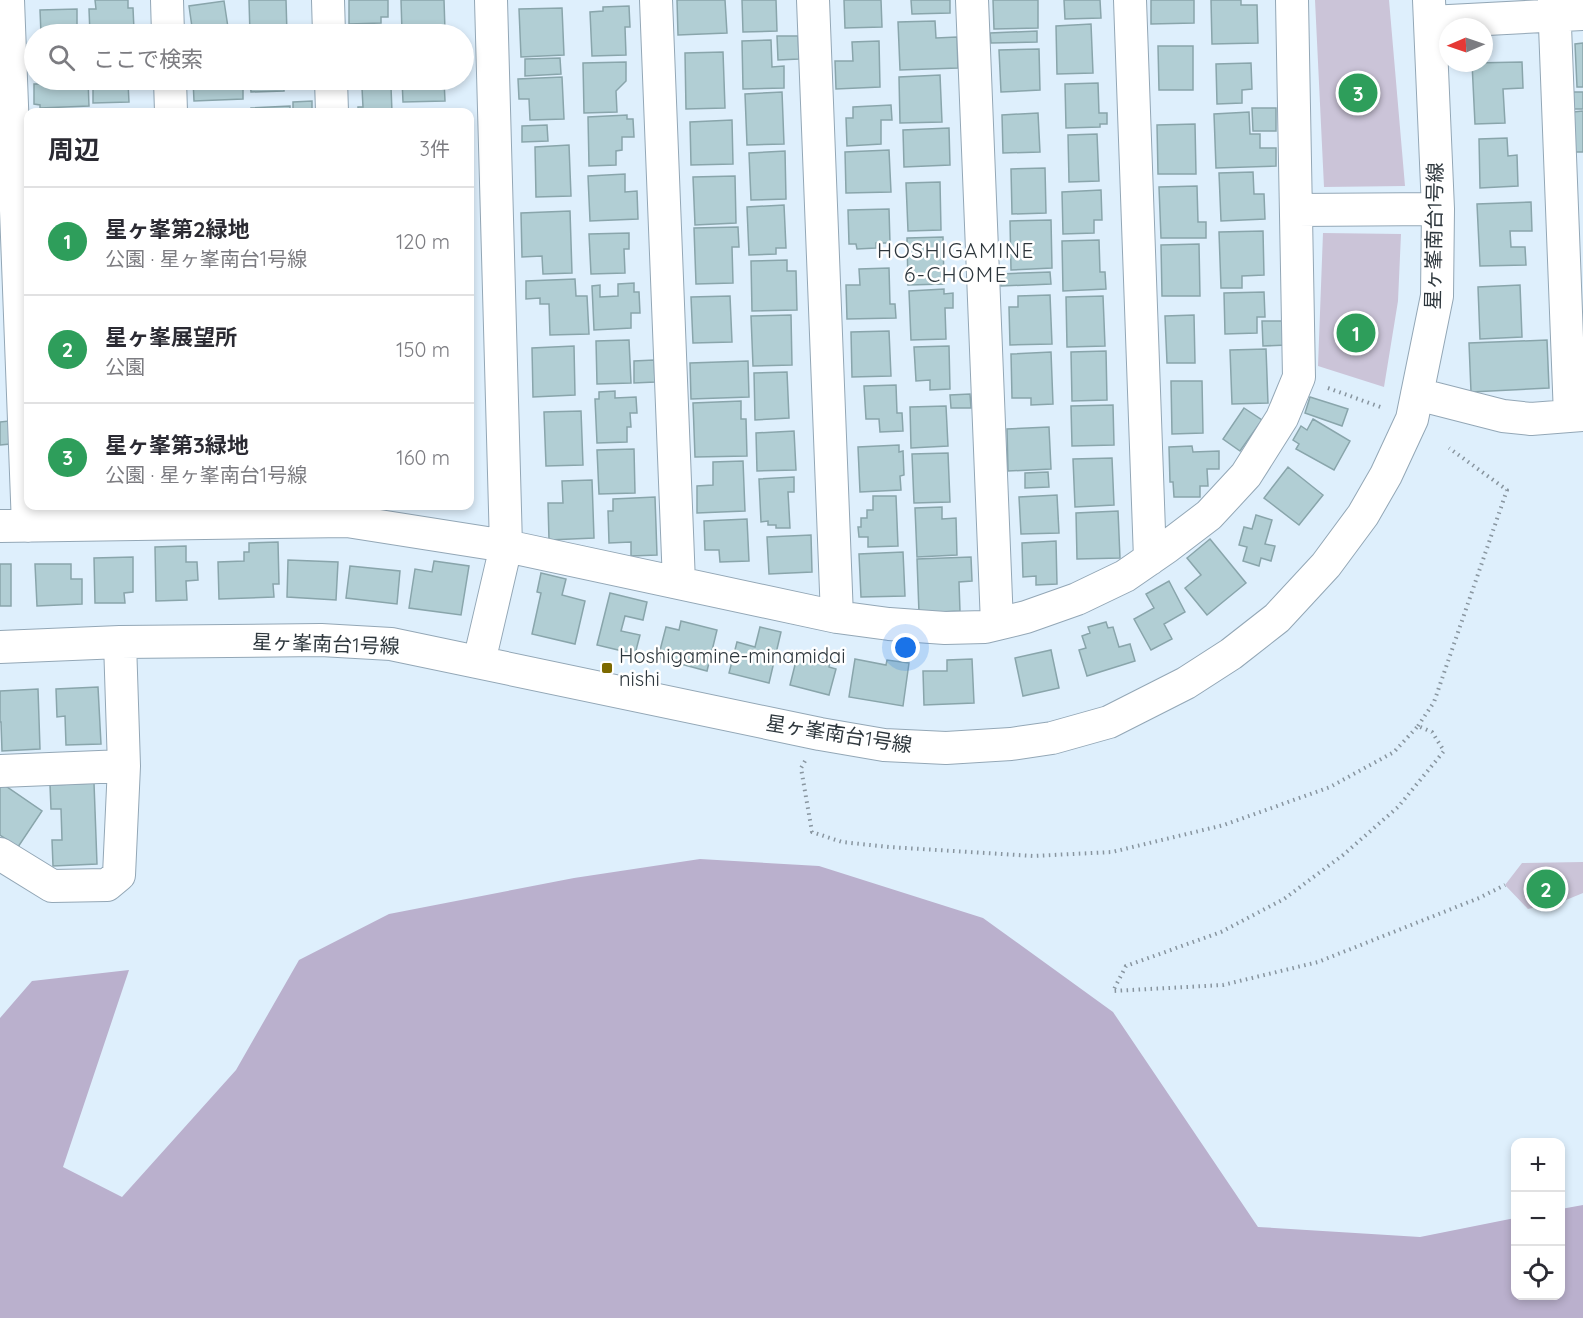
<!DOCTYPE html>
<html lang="ja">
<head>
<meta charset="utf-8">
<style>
	body { margin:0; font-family:Quicksand,"Noto Sans JP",sans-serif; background:#f7f7f7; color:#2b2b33 }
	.controls { position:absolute; right:18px; bottom:18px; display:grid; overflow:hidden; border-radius:12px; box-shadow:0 3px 9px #0003 }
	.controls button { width:54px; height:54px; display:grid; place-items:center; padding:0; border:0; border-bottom:2px solid #e1e1e2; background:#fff; color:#2b2b33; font:30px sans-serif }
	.compass { position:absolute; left:1439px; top:18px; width:54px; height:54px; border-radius:50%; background:#fff; box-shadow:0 3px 9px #0003; rotate:268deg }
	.you { position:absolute; left:906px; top:648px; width:21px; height:21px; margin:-15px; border:4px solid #fff; border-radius:50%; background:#1a73e8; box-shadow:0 0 0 9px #1a73e833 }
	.badge { display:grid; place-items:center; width:39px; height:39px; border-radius:50%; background:#7c6900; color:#fff; font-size:20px; font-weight:700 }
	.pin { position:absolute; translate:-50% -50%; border:3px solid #fff; box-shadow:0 2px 6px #0006 }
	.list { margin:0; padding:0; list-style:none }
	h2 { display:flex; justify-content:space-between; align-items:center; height:78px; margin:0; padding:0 24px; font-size:26px }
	h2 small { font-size:20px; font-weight:400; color:#7c7c81 }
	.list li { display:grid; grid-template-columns:39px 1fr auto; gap:18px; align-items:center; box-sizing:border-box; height:108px; padding:0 24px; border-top:2px solid #e1e1e2 }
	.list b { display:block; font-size:22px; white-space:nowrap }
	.list p { margin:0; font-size:20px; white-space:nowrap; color:#7c7c81 }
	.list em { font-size:20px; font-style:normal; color:#7c7c81 }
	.icon { flex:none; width:33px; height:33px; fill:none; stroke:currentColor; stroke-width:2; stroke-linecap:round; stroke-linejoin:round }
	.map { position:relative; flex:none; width:1583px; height:1318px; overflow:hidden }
	.search { position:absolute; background:#fff; box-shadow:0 3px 9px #0003; left:24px; top:24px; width:450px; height:66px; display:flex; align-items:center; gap:15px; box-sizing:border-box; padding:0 21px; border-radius:33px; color:#7c7c81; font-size:22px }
	.panel { position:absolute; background:#fff; box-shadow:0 3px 9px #0003; left:24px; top:108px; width:450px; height:402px; border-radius:12px }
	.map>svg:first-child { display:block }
	.green { fill:#cbc4d8 }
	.forest { fill:#bab0cd }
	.building { fill:#b1ced4; stroke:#89a5ab; stroke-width:1.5 }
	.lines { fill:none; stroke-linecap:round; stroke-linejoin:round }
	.minor-casing { stroke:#93a7b6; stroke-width:34 }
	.path { stroke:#88959f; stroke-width:4; stroke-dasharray:1.5 4.5; stroke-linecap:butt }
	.minor { stroke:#fff; stroke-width:32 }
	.poi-dot { fill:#7c6900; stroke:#fff; stroke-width:2 }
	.labels { text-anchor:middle; stroke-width:5; stroke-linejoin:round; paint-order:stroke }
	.street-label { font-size:20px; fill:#2e373d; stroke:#fff }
	.poi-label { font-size:20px; fill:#2e373d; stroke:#fff; text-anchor:start }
	.neighbourhood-label { font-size:21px; letter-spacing:1.5px; fill:#2e373d; stroke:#fff }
</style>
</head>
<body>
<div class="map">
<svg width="1583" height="1318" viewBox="0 0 1583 1318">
	<rect width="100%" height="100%" fill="#deeffc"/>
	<!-- green -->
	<path class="green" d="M1315 0H1389L1405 186 1324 187Z
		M1323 233 1401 234 1398 301 1384 387 1318 366Z
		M1583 862V893L1566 900 1528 909 1505 885 1522 863Z"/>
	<!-- forest -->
	<path class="forest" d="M700 859 819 866 983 918 1113 1012 1258 1227 1420 1237 1515 1218 1516 1296H1560L1561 1209 1583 1205V1318H0V1018L32 981 129 970 63 1167 122 1197 236 1070 299 960 389 914 574 878Z"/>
	<!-- building -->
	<path class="building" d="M95 0H128V8H133L134 30H125V34H90L89 9H96Z
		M249 0H286L287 34H250Z
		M349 0H388V17H381V23L349 24Z
		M401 0H444L445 31 402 32Z
		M677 0H725L727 33 678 35Z
		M742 0H776L777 31 743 32Z
		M844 0H881L882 27 845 28Z
		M911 0H950V13L912 14Z
		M993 0H1038V28L994 29Z
		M1064 0H1100L1101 18 1065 19Z
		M1151 0H1194V23L1151 24Z
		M1211 0H1241V5H1257L1258 43 1212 44Z
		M224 1 229 34H193L189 6Z
		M629 6 630 27H625L626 55 592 56 590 12 603 11V7Z
		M562 8 564 55 521 57 519 9Z
		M77 9V34H41L40 10Z
		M935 21 936 38 957 37 958 68 900 70 898 22Z
		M1091 24 1093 73 1057 74 1056 26Z
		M387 25V34H344L343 26Z
		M1037 31V42L991 43 990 33Z
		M777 36H798L799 59 778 60Z
		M771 40 772 67 784 66V88L743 89 742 41Z
		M879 41 880 87 836 89 835 61H853L852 42Z
		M1583 43V87H1577L1575 44Z
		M1158 46H1193V90H1159Z
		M1039 49 1040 90 1001 92 999 50Z
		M723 52 725 108 686 109 685 53Z
		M560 58 561 74 525 76V59Z
		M626 62V81L616 91 617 112 584 113 583 63Z
		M1522 62 1523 88 1503 89 1505 123 1475 124 1472 63Z
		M1251 63 1252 89 1242 90V103L1217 104 1216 64Z
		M940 75 942 122 900 123 899 77Z
		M562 77 564 119 530 120 529 99H519L518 79Z
		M40 80H88L89 106 40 108V105L34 104V84H40Z
		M93 80H139V82L128 83 129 102 93 103Z
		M193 80H243V99L194 101Z
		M250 80H301V85H284V91L251 92Z
		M345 80H391V84L345 85Z
		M402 80H444L445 101 403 102Z
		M1098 83 1099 113H1107V124H1100V127L1066 128 1065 84Z
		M391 87 392 112H358V107H363L362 88Z
		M782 92 784 144 747 145 745 94Z
		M1573 92H1583V109H1574Z
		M312 101V112H293V102Z
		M891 105 892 120H881V144L847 146 846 118H853V107Z
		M290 106V112H251V108Z
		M1252 108H1276V131H1253Z
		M134 109V112H94V110Z
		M442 110V112H406V111Z
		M1583 111V152H1574L1573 112Z
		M1249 112 1250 134H1260V148H1276V166L1216 168 1214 114Z
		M1038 113 1040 152 1003 153 1002 115Z
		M627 115V119H633L634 137H622V150L616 151V165L589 166 588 117Z
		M732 120 733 164 691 165 690 122Z
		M1195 124 1196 174H1158L1157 125Z
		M547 125 548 141 522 142V126Z
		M949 128 950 165 904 167 903 130Z
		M470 134H472L473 161H470Z
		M1097 134 1099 181 1069 182 1068 135Z
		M1507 138 1508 156 1517 155 1518 186 1480 188 1479 139Z
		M569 145 571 196 536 197 535 147Z
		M889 150 891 192 846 193 845 152Z
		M785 151 786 199 751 200 749 153Z
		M1045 168 1046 213 1012 214 1011 169Z
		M1253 172 1254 194H1264L1265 219 1221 221 1219 173Z
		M625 174V192L637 191 638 219 590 221 588 176Z
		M735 176 736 223 695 225 693 177Z
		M940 182 941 230 908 231 906 183Z
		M1197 186 1198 222H1206V238H1161L1159 187Z
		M1101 190 1102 220H1094V233L1063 234 1062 192Z
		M1531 202 1532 231H1510L1511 247H1525L1526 265 1480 266 1477 204Z
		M784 205 786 248H776V254L749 255 747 207Z
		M889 209 890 243H876V248L857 249 856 244H849L848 210Z
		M570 211 572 273 543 274 542 256 522 257 521 213Z
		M1051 220 1052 268 1011 270 1010 221Z
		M738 227 739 247H732L733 283 696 284 694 228Z
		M1263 231 1264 275 1242 276V288H1221L1219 232Z
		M629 233V249H624L625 273 591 274 589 234Z
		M943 237 944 284 908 285 907 238Z
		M1099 240 1100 272H1105L1106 289 1063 291 1062 241Z
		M1199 244 1200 296H1162L1161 245Z
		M787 260V271H796L797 310 752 311 751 261Z
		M889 268 890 304H895L896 318 847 319 846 285H860L859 269Z
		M1050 272 1051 284 1001 286 1000 274Z
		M575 279 576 296H587L589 334 550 335 549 304H540V298L526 299V281Z
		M634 283V292H639L640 313H631V328L594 330 592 286 600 285V297L618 296V284Z
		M1520 285 1522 337 1480 339 1478 287Z
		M944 289V294L953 293V308H945L946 339 911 340 909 291Z
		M1264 292 1265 317H1257V333L1225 334 1224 293Z
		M1050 295 1052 344 1010 345 1009 307H1018V296Z
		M730 296 732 342 693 343 691 297Z
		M1103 296 1105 346 1067 347 1066 297Z
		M791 315 792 365 753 366 751 316Z
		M1194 315 1195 363H1167L1165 316Z
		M1262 321H1286L1287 345 1263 346Z
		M889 331 891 376 852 377 851 332Z
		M629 340 631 383 597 384 596 341Z
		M1547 340 1549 388 1471 392 1469 343Z
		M574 346 575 395 533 397 532 348Z
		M949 346 950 389 930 390V380L916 381 914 347Z
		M1266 349 1268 403 1232 404 1230 350Z
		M1106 351 1107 400 1072 401 1071 352Z
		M1051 352 1053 404 1031 405V398H1012L1011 354Z
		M654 360 655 382 634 383V361Z
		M748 361 749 397 691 399 690 363Z
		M787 372 789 418 755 420 754 373Z
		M1171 381H1202L1203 433 1172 434Z
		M896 385 897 413H902L903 431 880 432 879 419H866L864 386Z
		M615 391V398L636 397 637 413H630L631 427H627V442L597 443 595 399H599V392Z
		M970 394 971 408H951L950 395Z
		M1310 397 1348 409 1342 426 1305 413Z
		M741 401V419H746L747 456 695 457 693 403Z
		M1113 405 1114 445 1072 446 1071 406Z
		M946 406 948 446 911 448 910 407Z
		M1244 408 1262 420 1240 451 1223 439Z
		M581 411 583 465 546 466 544 412Z
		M1313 419 1350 441 1334 470 1296 449 1299 444 1293 440 1301 426 1307 430Z
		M9 421 10 444 0 445V422Z
		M1049 427 1051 469 1008 471 1007 429Z
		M794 431 796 470 757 471 756 433Z
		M899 445V452L903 451 904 475 900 476 901 490 860 492 858 447Z
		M1192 446 1193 452 1219 451V469H1207L1208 486H1200V497H1174L1173 482H1170L1169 447Z
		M634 449 635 493 599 494 597 450Z
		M948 453 950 502 914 503 912 454Z
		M1112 458 1114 505 1075 507 1073 459Z
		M743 461 745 511 697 513V486L713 485V462Z
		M1288 467 1323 495 1299 525 1264 498Z
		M1048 472 1049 487 1025 488V473Z
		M794 477V492H788L790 528H776V525H768V521L761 522 759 479Z
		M592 480 594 538 549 540 548 503H563L562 481Z
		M1057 495 1059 533 1021 534 1019 497Z
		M873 496H896L898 546 868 547V537H859L858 527H861V518H867V510H873Z
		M655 497 657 555 631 556V542L609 543 608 511H613V499Z
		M50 506H89V508L51 509Z
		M364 506H416L364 507Z
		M430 506H467V507L430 508Z
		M942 507V519L956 518 957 555 917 557 915 508Z
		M1118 511 1120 558 1077 559 1076 513Z
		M1256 515 1272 520 1265 544 1275 546 1271 561 1261 558 1259 566 1243 561 1247 547 1239 545 1244 527 1252 529Z
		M747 519 749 561 720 562 719 550H705L704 521Z
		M811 535 812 572 769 574 767 537Z
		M1210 539 1246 583 1207 615 1185 588 1201 575 1187 558Z
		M1056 541 1057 584 1036 585V576L1023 577 1022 543Z
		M278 542 279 584H273L274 597 219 599 218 562 244 561V552H249V543Z
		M186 546V562H197L198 580 186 581 187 600 156 601 155 547Z
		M903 552 905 596 861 597 859 554Z
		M133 557V592L124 593 125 603H95L94 558Z
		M971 557 972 581 959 582 960 611 919 613 917 559Z
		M288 560 338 562 336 600 287 597Z
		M434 561 469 566 461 615 409 608 415 569 432 572Z
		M0 564H11V606H0Z
		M35 564H71V579H82V604L37 606Z
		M350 566 400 571 397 604 346 598Z
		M541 573 566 579 562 595 585 601 575 644 532 634 541 593 537 592Z
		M1169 581 1185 612 1164 624 1172 639 1151 650 1134 619 1154 608 1146 594Z
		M610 593 647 602 643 620 625 616 621 631 640 635 635 654 597 645Z
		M681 621 717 630 707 671 658 658 666 627 679 630Z
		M1106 622 1108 628 1113 627 1119 647 1130 644 1135 661 1087 676 1079 650 1086 648 1082 636 1090 633 1088 627Z
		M760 627 781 632 769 683 729 673 737 642 755 647Z
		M1051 650 1059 688 1023 696 1015 658Z
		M798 653 830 661 829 667 836 669 829 695 790 685Z
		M855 659 886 665 887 660 909 663 903 706 849 697Z
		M972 659 974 703 924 705 923 671H947V660Z
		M98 687 101 744 66 745 65 716 57 717 56 689Z
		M38 689 40 749 2 751 1 722H0V691Z
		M0 782 42 811 18 847 0 835Z
		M94 783 97 864 53 866 52 840H62L61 809H51L50 785Z"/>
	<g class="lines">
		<defs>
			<path id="minor" d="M8 0 28 526
				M167 0 168 34
				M328 0 329 34
				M656 0 679 583
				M813 0 837 617
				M972 0 997 624
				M1130 0 1150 559
				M1554 0 1570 416
				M1430 22 1583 14
				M170 80 171 112
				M331 80 332 112
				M1297 210 1438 209
				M1417 394 1503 416 1531 419 1583 415
				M0 526 347 521 506 546 837 617 889 624 945 628 985 627 1026 617 1077 599 1125 576 1167 547 1209 515 1246 475 1282 418 1299 377 1292 0
				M0 647 120 642 321 640 391 644 820 734 884 745 946 748 1011 744 1052 738 1109 722 1186 683 1231 654 1277 618 1326 565 1363 515 1386 475 1412 419 1437 296 1438 209 1429 0
				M479 662 506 546 491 0
				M0 771 124 766
				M0 854 52 886 107 885 119 875 124 766 120 642"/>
		</defs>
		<!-- minor casing -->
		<use href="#minor" class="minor-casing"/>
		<!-- path -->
		<path class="path" d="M1328 388 1383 408
			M1418 726 1434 702 1507 490 1449 448
			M805 761 801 768 812 832 842 842 889 847 1033 856 1112 852 1224 825 1330 787 1394 752 1418 726 1432 732 1444 751 1398 807 1343 855 1284 899 1221 932 1126 966 1113 991 1223 985 1318 962 1479 898 1505 885"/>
		<!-- minor -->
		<use href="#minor" class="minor"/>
	</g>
	<!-- markers -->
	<rect class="poi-dot" x="601" y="662" width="12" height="12" rx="3"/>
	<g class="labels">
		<!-- street labels -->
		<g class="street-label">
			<text transform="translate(1434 236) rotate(-89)" y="7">星ヶ峯南台1号線</text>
			<text transform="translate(326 644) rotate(2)" y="7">星ヶ峯南台1号線</text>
			<text transform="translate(839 734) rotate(9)" y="7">星ヶ峯南台1号線</text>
		</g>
		<!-- poi labels -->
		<g class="poi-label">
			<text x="619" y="663">Hoshigamine-minamidai<tspan x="619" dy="23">nishi</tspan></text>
		</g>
		<!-- neighbourhood labels -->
		<g class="neighbourhood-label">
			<text x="956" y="258">HOSHIGAMINE<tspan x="956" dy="24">6-CHOME</tspan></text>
		</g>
	</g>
</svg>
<div class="controls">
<button>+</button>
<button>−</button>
<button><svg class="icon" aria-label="locate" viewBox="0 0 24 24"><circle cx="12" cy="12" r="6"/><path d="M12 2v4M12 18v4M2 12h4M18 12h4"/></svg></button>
</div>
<svg class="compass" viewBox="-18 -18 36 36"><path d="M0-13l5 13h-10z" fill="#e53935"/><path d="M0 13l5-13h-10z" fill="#7c7c81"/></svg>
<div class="you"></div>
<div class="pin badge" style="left:1356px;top:333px;background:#2e9e5b">1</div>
<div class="pin badge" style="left:1546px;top:889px;background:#2e9e5b">2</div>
<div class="pin badge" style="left:1358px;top:93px;background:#2e9e5b">3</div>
<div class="search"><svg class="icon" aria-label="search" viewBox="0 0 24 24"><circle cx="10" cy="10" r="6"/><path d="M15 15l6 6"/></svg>ここで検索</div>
<section class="panel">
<h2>周辺<small>3件</small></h2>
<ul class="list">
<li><span class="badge" style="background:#2e9e5b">1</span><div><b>星ヶ峯第2緑地</b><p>公園 · 星ヶ峯南台1号線</p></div><em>120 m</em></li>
<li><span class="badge" style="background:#2e9e5b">2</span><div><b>星ヶ峯展望所</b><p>公園</p></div><em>150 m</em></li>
<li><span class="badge" style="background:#2e9e5b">3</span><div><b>星ヶ峯第3緑地</b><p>公園 · 星ヶ峯南台1号線</p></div><em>160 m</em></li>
</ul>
</section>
</div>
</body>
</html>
